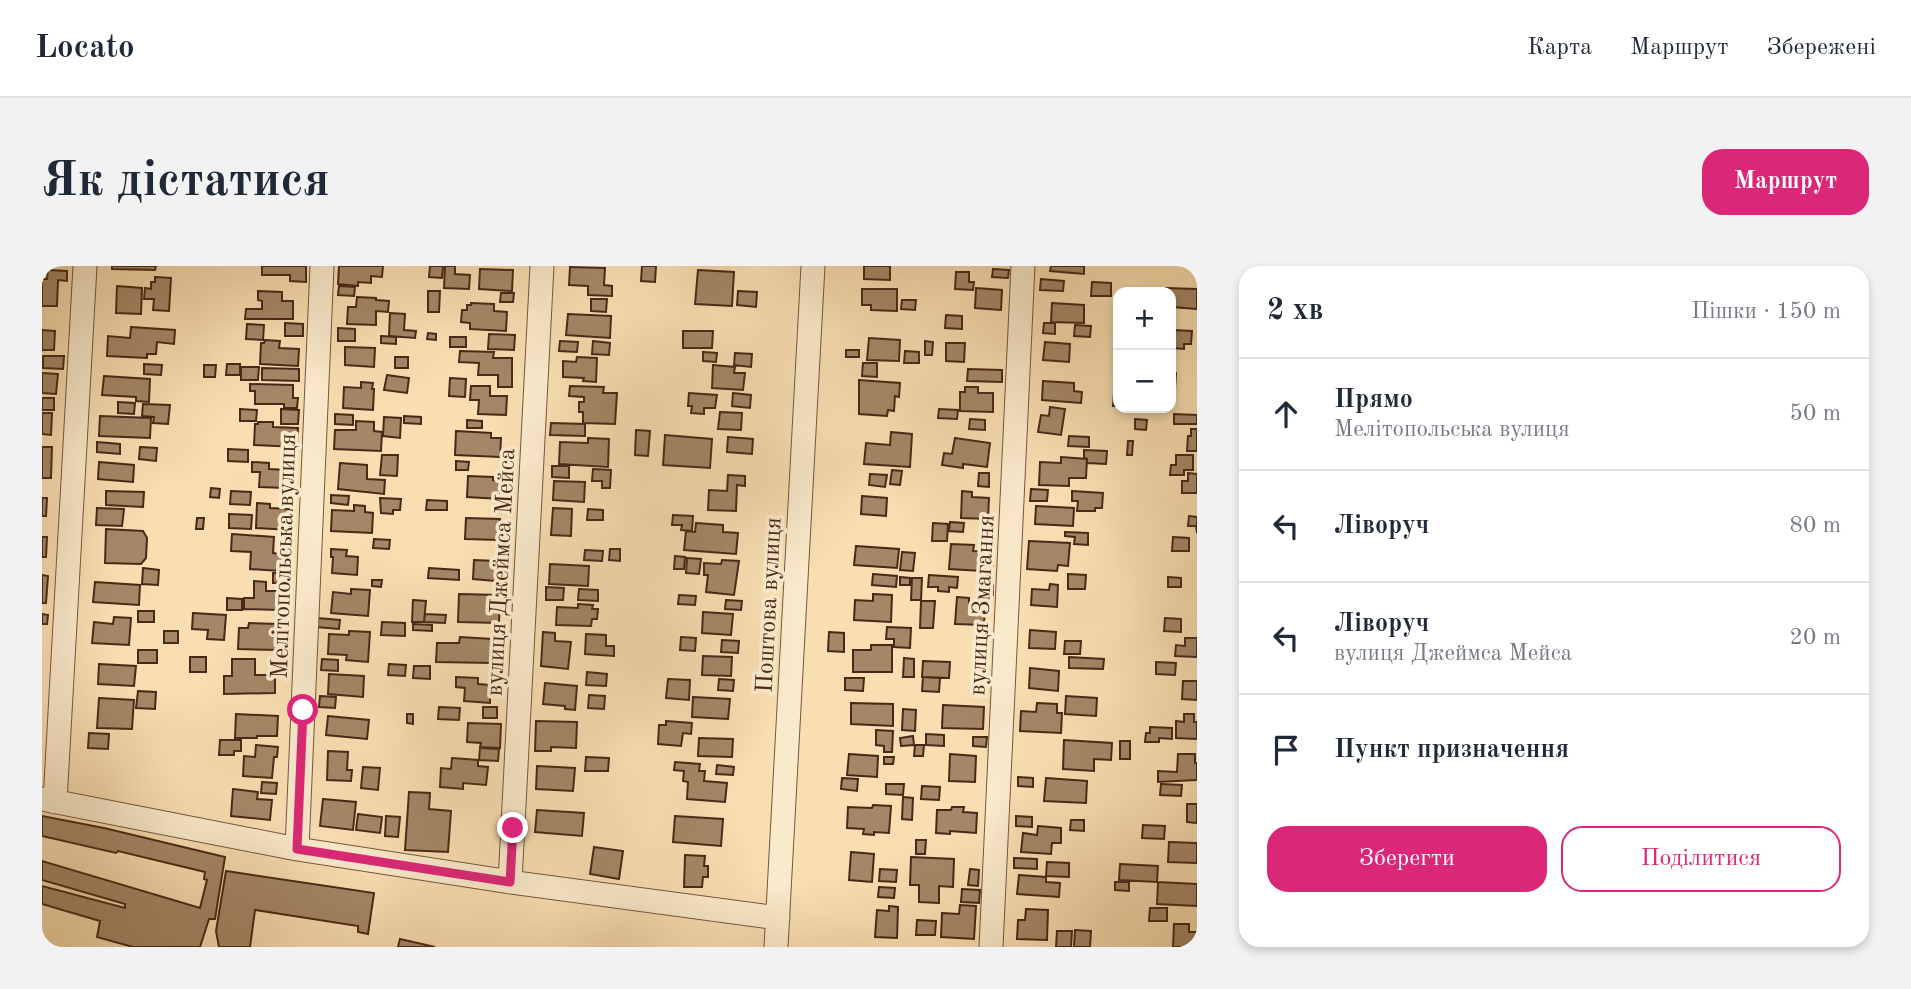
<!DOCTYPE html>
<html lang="uk">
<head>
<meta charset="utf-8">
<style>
	body { margin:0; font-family:"Old Standard TT",serif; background:#f2f2f3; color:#1f2937 }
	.controls { position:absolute; right:21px; top:21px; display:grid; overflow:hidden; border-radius:14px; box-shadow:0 4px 10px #0003 }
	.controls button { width:63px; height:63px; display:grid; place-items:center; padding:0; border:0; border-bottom:2px solid #e0e1e3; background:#fff; color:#1f2937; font:35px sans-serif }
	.stop { position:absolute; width:21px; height:21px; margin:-16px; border:5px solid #db2777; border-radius:50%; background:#fff }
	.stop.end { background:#db2777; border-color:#fff; box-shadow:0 2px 7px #0008 }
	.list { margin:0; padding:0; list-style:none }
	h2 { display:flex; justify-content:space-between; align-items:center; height:91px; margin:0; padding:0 28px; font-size:30px }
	h2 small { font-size:23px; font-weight:400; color:#747a83 }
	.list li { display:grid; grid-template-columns:46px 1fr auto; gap:21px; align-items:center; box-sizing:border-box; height:112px; padding:0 28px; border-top:2px solid #e0e1e3 }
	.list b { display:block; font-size:26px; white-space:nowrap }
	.list p { margin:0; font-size:23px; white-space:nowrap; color:#747a83 }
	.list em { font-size:23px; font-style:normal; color:#747a83 }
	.actions { display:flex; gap:14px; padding:21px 28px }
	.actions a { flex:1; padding:16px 0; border:2px solid #db2777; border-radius:21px; text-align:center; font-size:24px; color:#db2777 }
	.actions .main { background:#db2777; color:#fff }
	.icon { flex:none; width:38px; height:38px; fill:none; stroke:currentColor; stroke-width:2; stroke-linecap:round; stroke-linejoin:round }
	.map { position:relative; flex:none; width:1155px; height:681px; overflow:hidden; border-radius:21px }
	header { display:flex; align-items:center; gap:42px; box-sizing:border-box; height:98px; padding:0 35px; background:#fff; border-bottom:2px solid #e0e1e3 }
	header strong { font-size:33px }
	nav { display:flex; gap:38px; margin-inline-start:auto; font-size:24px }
	.intro { display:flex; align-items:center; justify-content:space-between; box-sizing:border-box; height:168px; padding:0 42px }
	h1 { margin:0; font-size:49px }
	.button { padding:18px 32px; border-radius:21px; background:#db2777; color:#fff; font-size:24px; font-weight:700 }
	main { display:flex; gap:42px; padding:0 42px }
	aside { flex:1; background:#fff; border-radius:21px; box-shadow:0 4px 10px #0003 }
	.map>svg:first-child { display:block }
	.building { fill:#a48767; stroke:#4a2817; stroke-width:2 }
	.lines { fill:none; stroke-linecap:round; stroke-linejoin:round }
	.minor-casing { stroke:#76563e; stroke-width:25 }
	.minor { stroke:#faeacc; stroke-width:23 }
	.route { stroke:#db2777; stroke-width:9 }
	.labels { text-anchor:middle; stroke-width:7; stroke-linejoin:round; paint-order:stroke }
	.street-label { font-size:24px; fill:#4a2817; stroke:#faeacc }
</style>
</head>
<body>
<header>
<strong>Locato</strong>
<nav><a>Карта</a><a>Маршрут</a><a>Збережені</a></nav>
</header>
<div class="intro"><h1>Як дістатися</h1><a class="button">Маршрут</a></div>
<main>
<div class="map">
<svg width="1155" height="681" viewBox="0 0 1155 681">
	<rect width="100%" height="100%" fill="#f8deb1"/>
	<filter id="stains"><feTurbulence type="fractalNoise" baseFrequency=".00286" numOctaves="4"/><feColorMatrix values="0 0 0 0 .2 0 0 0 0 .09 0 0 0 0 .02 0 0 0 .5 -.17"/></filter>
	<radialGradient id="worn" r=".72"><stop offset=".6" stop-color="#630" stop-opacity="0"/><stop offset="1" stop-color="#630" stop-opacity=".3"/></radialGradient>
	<!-- building -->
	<path class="building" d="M70 0H114L113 4 70 3Z
		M220 0H264V16L248 15V9H220Z
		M297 0H341L340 11 329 10V17L316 16V20L296 18Z
		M388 0H401L400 12 387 11Z
		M403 0H413V8L428 9 427 23 402 22Z
		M600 0H614L613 16 599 15Z
		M822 0H848V14L822 13Z
		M1009 0H1042V8L1008 5Z
		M528 1 563 2 562 19 570 20V30L546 29V20L527 19Z
		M438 3 471 4 470 25 437 23Z
		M951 3 967 4 966 12 950 11Z
		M6 4 25 5V15L16 14 15 40H0V13H5Z
		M656 4 692 6 690 40 653 38Z
		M914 6H927V16H932L931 24 913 23Z
		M113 11 129 12 127 45 111 44 112 33H102L103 22 109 23V16H113Z
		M999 13 1022 15 1021 25 998 24Z
		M1050 16 1069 17V30H1049Z
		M75 20 100 22 99 48 74 47Z
		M297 20 313 21 312 30 296 29Z
		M934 22 960 24 959 44 933 42Z
		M1124 22 1155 23V43L1130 41 1129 26H1124Z
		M820 23H855V45L829 44V39H820Z
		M1082 23H1098V26H1082Z
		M216 25 240 26V35H251V53H203L204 43H220V35L216 34Z
		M386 25H398L397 46H386Z
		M696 25 715 26 714 41 695 39Z
		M459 27H472L471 36H458Z
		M315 31 334 32V34L347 35 346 46 334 45V59L305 58 306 41H314Z
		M549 33H565L564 46 549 45Z
		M860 34H874L873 44 859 43Z
		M429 37 452 38V45L465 46 464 65 428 63V57L419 56 420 44H425V39H429Z
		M1010 37 1042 39V57L1009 56Z
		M348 47 363 48 362 64 374 65 373 72 347 70Z
		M526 48 569 50 568 72 524 69Z
		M904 49 920 50V63L903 62Z
		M243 57 261 58V70H243Z
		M1002 57H1013V68L1001 67Z
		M205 58 222 59 221 74 204 73Z
		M1033 59 1049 60 1048 71 1032 70Z
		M89 61 133 64 132 78 115 76 114 88H105V92L65 90 66 70 88 72Z
		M296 62 313 63V75H296Z
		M0 64 13 65 12 84H0Z
		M1132 64 1150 65 1149 78H1142V83L1131 82Z
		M641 65H671L670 82H641Z
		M386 67 394 68V74L385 73Z
		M447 68 473 69 472 84 446 83Z
		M339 70 354 71V78L339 77Z
		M408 71H424V81H408Z
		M827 72 858 74 857 95 825 94Z
		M223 74 238 75 237 82 257 83 256 100 218 98 219 77H222Z
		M518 75 536 76 535 86 517 85Z
		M551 75 568 77 567 89 550 88Z
		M883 75 891 76 890 89H883Z
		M1003 76 1028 78 1027 96 1001 94Z
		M904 77H923L922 96 904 95Z
		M303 81 333 82 332 101 303 99Z
		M804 84H817V91H804Z
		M418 85 452 86 451 92H470V121H456V109H436L437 97 417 96Z
		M863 85 877 86V97H862Z
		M661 86 675 87 674 96 661 95Z
		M693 87 710 88 709 101 692 99Z
		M1 90H22L21 103 1 102Z
		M353 91H366V102H353Z
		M535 91 555 92 554 116 541 115 542 112 521 111V95L534 96Z
		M821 97H835V111L820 110Z
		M102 98 120 99 119 109 102 108Z
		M185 98H198V109H184Z
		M162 99H174L173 111H162Z
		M671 99 693 101 692 107H703L701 124 670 122Z
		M199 101H217L216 114H199Z
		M220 102 257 103V115L220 114Z
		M926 103 960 104V116L925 115Z
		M0 107 16 108 14 128 0 127Z
		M1129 107H1134L1133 123H1129Z
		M345 109 367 112 365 127 342 124Z
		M62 110 108 113 107 136 94 135V131L60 129Z
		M408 112 424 113 423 131 407 130Z
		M817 114 858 117 857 131 853 130 852 145 846 144 845 150 817 148Z
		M1001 115 1032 117V125L1040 126 1039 137 1000 134Z
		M319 116 331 117 330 123H332L331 144 301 142 302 121 319 122Z
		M208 118 251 119V132H256L255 142H242V138H213V125H208Z
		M429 120H448V130H465L464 149 436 148 437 134H428Z
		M528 120 562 121 561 127H575L573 158 541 157V146H537V136H542V131L527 130Z
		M923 121H936V127H951V146L918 145V126H923Z
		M647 127 675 129 673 142H662V148L649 147 650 140H646Z
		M691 127 709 129 708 142 690 140Z
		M1072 127H1076V140H1071Z
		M0 132H12V144H0Z
		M76 136 93 137 92 148 76 147Z
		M101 138 128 139 126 158 111 157 112 151 100 150Z
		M1008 141 1023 143 1019 169 996 166 999 149 1007 150Z
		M198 143 215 144 214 155H198Z
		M239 143 257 144 256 158H239Z
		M897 143 916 144 915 153 896 152Z
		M678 146 700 147 699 164 676 163Z
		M0 147H10L9 169 0 168Z
		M293 148 311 149V159L293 158Z
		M1132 148 1155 149V158H1132Z
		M58 150 109 152 108 172 57 170Z
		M362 150 379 151V158L362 157Z
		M342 151 359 152 358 172 341 170Z
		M928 153 943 154V164L927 163Z
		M1093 153 1105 154 1104 164 1093 163Z
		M425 154 440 155V162H425Z
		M314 155 332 156V165L340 166 339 185 292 183 293 164H314Z
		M216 156H231V161L256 162 255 181 212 179 213 158H216Z
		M509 157 543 158V170L508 169Z
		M1149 163H1155V185H1145L1146 170H1149Z
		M594 164 608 165 606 190 593 189Z
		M414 165 449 167V172H459L458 191 413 189Z
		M849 166 870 168 868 201 822 198 824 177 848 179Z
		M623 169 670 173 668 202 621 199Z
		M1027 170 1047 171V181L1026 180Z
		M686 171 711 173 710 188 685 186Z
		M546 172 567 173 566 201 517 198 518 176 546 177Z
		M913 172 948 177 945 201 921 198V202L900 199 902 187 910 188Z
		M1086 175H1091L1090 189H1085Z
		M55 176 78 178V188L55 186Z
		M0 181H10L9 212H0Z
		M98 181 115 182 114 195 97 193Z
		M186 183 206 184V196L186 195Z
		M1042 184 1065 185 1064 198 1045 197V193L1042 192Z
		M340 189H356L355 210 338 209Z
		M1134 189H1151V204H1142V209H1128L1129 199H1134Z
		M1019 191 1045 193 1044 212H1027V220L997 219 998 196 1019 197Z
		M414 195 427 196 426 204H414Z
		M57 196 92 199 91 216 56 213Z
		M210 196 227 197V203L245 204 244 222 217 221 218 206H210Z
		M298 197 325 199V213L343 214 342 228 296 223Z
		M510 200H527V212L510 211Z
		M551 203 569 204 568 222H560V215H550Z
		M850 204 860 205 858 219 848 218Z
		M937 207H947V221L936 220Z
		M1146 207 1155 208V227H1140V215H1146Z
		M828 208 845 209 843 221 827 219Z
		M686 209 703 210V220L695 219 694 245 666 244 667 224 685 225Z
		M426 210 451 211V214L459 215 458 233 425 231Z
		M512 215 543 216 542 236 511 234Z
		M169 222 178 223 177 232 168 231Z
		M989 223 1006 224 1005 235H988Z
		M64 225 102 226 101 241 64 239Z
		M189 225 209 226 208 239 188 238Z
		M920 225 930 226V231L947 232 946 253 919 252Z
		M1030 225 1061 227 1060 242H1053V245H1035L1036 235H1030Z
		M289 229 307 230 306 239 289 237Z
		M820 230 845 232 844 250 819 248Z
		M0 232H5L4 250H0Z
		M338 232 359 233 358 244H351V248L339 247Z
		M385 234 405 235V244H384Z
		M215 237 228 238V242L250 243 249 264 214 262Z
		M453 237H465V247H453Z
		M312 239 323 240V246L331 247 330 267 289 265 290 244 312 245Z
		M994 240 1032 242 1031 260 993 258Z
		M55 242 82 243 80 260 54 259Z
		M511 242 530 243 529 270 509 269Z
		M546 243 561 244V254H545Z
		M187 248 210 249 209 263 187 262Z
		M631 249 651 250 650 265 639 264 640 259H630Z
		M1147 250 1155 251V267L1154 260H1146Z
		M155 252H162L161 263H154Z
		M424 252 458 253 457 274 423 273Z
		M908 256 922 257 921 266 907 265Z
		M654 257 681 259V266L696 267 694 288 642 284 644 265 653 266Z
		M891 257 906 258 905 275H890Z
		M64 263 101 265 105 272 104 292 99 298 63 297Z
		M940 264 953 265 952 278 939 277Z
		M1023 266 1046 267V279L1032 278 1033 271 1023 270Z
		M190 268 232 271 231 287 239 288 238 305 208 303 209 286 189 285Z
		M0 271H5L4 291H0Z
		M1131 271 1147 272V285H1130Z
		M332 273 348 274 347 283 331 282Z
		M987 275 1028 277 1026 300 1016 299 1015 305 985 303Z
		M909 278 932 279 931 285 951 286 950 309H940V305L907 303Z
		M814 280 857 283 855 302 812 299Z
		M289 283 305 284 304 290 316 291 315 309 290 307 291 291H289Z
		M568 283H578V295L567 294Z
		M543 284 561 285 560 295 542 294Z
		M860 286 873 287 871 305 858 304Z
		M633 290 643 291 642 303H632Z
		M645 292 659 293 657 308 644 307Z
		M432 294 454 295 453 315 431 313Z
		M680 294 697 295 692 329 664 326 666 309H662V297L679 298Z
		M508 298 547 300 546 320 507 318Z
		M101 302 117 304 116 319 100 318Z
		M387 302 417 304V314L386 312Z
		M231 307 246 308 245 317H231Z
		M831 308 855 310 854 321 830 319Z
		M1026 308 1044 309 1043 323H1026Z
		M0 309 6 310 4 337H0Z
		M887 309 916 311 915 322 907 321V326L896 325V321H886Z
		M858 311 868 312V319H858Z
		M1126 311 1139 312V321H1126Z
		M870 312H880L879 334H869Z
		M330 314H340L339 321 330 320Z
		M212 315 224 316V325H238L237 344 202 343V332H212Z
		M53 316 98 319 97 339 51 336Z
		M944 318H951V329H944Z
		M1008 318 1016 319 1015 341 989 339 990 323 1007 324Z
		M504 321 522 322 521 334H504Z
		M309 323 328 324 326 350 289 347 291 326 309 328Z
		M537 323 556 324V335L536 334Z
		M417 328 458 329 457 357 416 356Z
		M831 328 850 329 849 356 812 354 813 334 831 335Z
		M637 329 654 330 653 339 636 338Z
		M915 331 927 332V340L943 341 942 359 913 358Z
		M185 332 200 333V344H185Z
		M371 334 384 335 382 356H370Z
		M684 334 700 335 699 344 683 343Z
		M879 335H893L891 362H878Z
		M536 338 551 339 550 343H556L555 353H550L549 360 514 359 515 341 536 342Z
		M96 345H112V356H96Z
		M661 346 691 348 689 369 660 367Z
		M151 347 184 349 182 374 165 373 166 364 150 363Z
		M0 348 6 349 5 358H0Z
		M383 348 404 349 403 357 382 356Z
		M72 351 89 352 87 379 50 377 52 356 71 358Z
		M275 352 298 354 297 363 274 361Z
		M1123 352 1139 353V366L1122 365Z
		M340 356 363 357V370L339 369Z
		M207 357 237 358 236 384 196 383 197 362H206Z
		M371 358 390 359V365L371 364Z
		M845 361 869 362 868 382 852 381V373H844Z
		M988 364 1014 366 1013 383 987 382Z
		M122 365H136V377H122Z
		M307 365 328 366 326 396 304 394 305 389 286 388 287 368 307 369Z
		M501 366 513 367V375L529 376 526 403 499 400Z
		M787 366 802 367V386L786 385Z
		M544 368 564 369V380H572V390L543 388Z
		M418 371 450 373 449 397 394 396 395 377H417Z
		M639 371 654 372 653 385 638 384Z
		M1143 372H1155V391L1133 390 1134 379 1143 380Z
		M680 374 697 375 696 387 679 386Z
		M1023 375H1039L1038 388H1022Z
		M829 379H850V406H811V384H829Z
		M96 384H115V397H96Z
		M661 390 690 391 689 410 660 409Z
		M148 391H164V406H148Z
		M1027 391 1062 393 1061 403 1027 402Z
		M862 392 872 393V411H861Z
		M190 393H213V409H233V427L182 428V410H190Z
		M280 393 296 394V405L279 404Z
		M881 395 908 396 907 412 880 411Z
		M1114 396 1134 397 1133 409 1114 408Z
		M57 398 94 400 92 420 56 418Z
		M347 398 364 399 363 410 346 409Z
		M372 400H388V413L371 412Z
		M988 402 1017 405 1016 425 987 422Z
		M545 406 565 408 564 420 544 419Z
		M287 408 322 410 321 431 286 428Z
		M414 411 436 412V418L448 419V437L422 435 423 422 414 421Z
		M881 411 898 412 897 426 880 425Z
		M803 412H822L821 425 803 424Z
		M626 413 648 414 647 434 624 432Z
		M677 413 692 414 691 425 676 424Z
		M1141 415H1155V434L1140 433Z
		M503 417 535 420 533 444 523 443V440L501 438Z
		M96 425 114 426 113 443 94 442Z
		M547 429 563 430 562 443 546 442Z
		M278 430 294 431 293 442 277 441Z
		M1024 430 1055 432 1054 450 1023 448Z
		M651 431 688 433 686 453 650 451Z
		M57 432 92 434 90 463 55 462Z
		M809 437 851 438V460L809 458Z
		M995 437 1015 438V447H1020L1019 467 978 465 979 445 994 446Z
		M901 439 942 441 941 463 900 462Z
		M397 441 418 442 417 454 396 453Z
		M441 441H455V452H441Z
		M861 443 874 444 873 465 860 464Z
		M194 448 236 450 235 470H215V472H193Z
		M365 448H371V458L365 457Z
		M1142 448H1152V456H1155V473L1134 472V455L1142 456Z
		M286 450 327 454 325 473 284 469Z
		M494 455 535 456 534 482 509 481V485H493Z
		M624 455 650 457 649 468 641 467 639 480 616 478 617 459H624Z
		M426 457 459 458 458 482 438 481 439 477 425 476Z
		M1108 461 1130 462V473L1117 472V476H1103L1104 467H1108Z
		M834 464 851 465 850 486H842V480L834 479Z
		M47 467 67 468 66 483 46 482Z
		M884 468 902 469V480L884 479Z
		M871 470 872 479 859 480 858 472Z
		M931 471H945L944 481 931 480Z
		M657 472 691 473 690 491 656 490Z
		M178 474H199V485H192V489H177Z
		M1022 474 1070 477 1069 494 1052 493V505L1021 503Z
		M1078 475H1088V493H1078Z
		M214 479 236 481 235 491H232L230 512 201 510 202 490 213 491Z
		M873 479H882L881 490H872Z
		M438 482 457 483 456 495 437 494Z
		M286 485 306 486 305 504H310L309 515 285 514Z
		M807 488 836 490 835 511 805 509Z
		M908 488 934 490 933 516 907 515Z
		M1136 488H1153V497H1155V514L1116 516V505L1135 506Z
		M544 491 567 492 566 505H543Z
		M842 491H852L851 498H842Z
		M410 492 436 494V500L446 501 444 519 421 517V523L398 521 399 502 409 503Z
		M633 496 658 498 657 505H663L662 515 685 517 683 536 645 533 646 516 641 515 642 505 632 504Z
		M675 499 692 501 691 509 674 508Z
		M495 500 533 502 531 525 494 523Z
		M321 501 338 502 336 524 319 522Z
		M976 511 991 512V521L976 520Z
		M800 512 816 513 815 525 799 523Z
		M1004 512 1045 515 1044 537 1002 535Z
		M220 516 235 517 234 528 219 527Z
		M844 518H862L861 529 844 528Z
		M1119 518 1140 519 1139 530 1118 529Z
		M880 520 898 521 897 534 879 533Z
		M191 523 216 526 215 533 230 534 228 554 189 550Z
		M367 526 388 527 387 543 409 545 406 586 363 584Z
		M861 531 871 532 870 554 860 553Z
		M281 533 314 536 311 564 278 560Z
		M1145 538H1155V557L1145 556Z
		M831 539 849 540 847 567 832 566V569L821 568 822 563 805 562 806 541 830 542Z
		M910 541H922L921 546 935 547 934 567 908 565V568L894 567 895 544H909Z
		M495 544 542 547 540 570 493 566Z
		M316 548 340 551 338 567 314 564Z
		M0 550 62 562 183 591 173 653H167L158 681H91L55 671 58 655 0 638V620L83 642V638L0 614V595L158 642 165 614 162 613 163 606 76 585 74 587 0 570Z
		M344 550 358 551 356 571 343 570Z
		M633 550 681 553 679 580 631 576Z
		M974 550 990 551V561L974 560Z
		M1029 554H1042V565L1028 564Z
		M1101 559 1123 560 1122 573 1100 572Z
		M996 560 1019 562V577H1010L1009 588 979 586 981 567 995 569Z
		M874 574H884L883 588H874Z
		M1127 576 1155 577V597L1126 596Z
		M552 581 581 585 577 613 548 608Z
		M809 586 832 588 830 616 807 614Z
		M643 589 663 590 662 600H666V611H661L660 621H642Z
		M869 591 912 593 911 621 897 620V637L877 636V619H868Z
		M972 592 995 593V603L972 602Z
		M1005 596 1027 597V611L1004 610Z
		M1078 598 1116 600 1115 616 1077 614Z
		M838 603 855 604 854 616 837 615Z
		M928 603 937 604 936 620 926 619Z
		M184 605 332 627 326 668 316 666V660L213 644 208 681H177L174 665Z
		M977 609 1004 611V616L1018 617 1017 631 975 628Z
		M1073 616H1087V625L1073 624Z
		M1116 616 1155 618V640L1115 638Z
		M837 621 853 622 852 632 836 631Z
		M920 623 938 624 937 637 919 636Z
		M918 639 934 640 932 673 899 671 900 647 917 648Z
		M847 640 856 641 855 672 833 671 835 644 847 645Z
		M1108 642H1125V655H1107Z
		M984 643 1006 644 1005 674 975 673 976 654H983Z
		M875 654 894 655 893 669H874Z
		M1132 658H1147V666H1155V681H1131Z
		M1033 664 1049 665 1048 681H1032Z
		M1015 665H1030L1029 681H1014Z
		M358 673 393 681H356Z"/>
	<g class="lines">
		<defs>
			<path id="minor" d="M0 533 255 583 468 616 736 652
				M13 536 43 0
				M255 583 280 0
				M468 616 500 0
				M734 681 771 0
				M949 681 981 0"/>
		</defs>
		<!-- minor casing -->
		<use href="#minor" class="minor-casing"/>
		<!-- minor -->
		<use href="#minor" class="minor"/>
	</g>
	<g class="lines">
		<!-- route -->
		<path class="route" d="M261 444 255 583 468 616 471 562"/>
	</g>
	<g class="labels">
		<!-- street labels -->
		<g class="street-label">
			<text transform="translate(241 290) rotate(-88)" y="8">Мелітопольська вулиця</text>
			<text transform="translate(458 306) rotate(-87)" y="8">вулиця Джеймса Мейса</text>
			<text transform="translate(726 339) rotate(-87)" y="8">Поштова вулиця</text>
			<text transform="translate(939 339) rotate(-87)" y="8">вулиця Змагання</text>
		</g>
	</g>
	<rect width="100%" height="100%" filter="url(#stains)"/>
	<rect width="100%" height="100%" fill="url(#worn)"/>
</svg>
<div class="controls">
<button>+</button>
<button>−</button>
</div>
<div class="stop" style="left:261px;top:444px"></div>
<div class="stop end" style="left:471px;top:562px"></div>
</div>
<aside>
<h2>2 хв<small>Пішки · 150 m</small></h2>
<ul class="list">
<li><svg class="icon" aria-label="ahead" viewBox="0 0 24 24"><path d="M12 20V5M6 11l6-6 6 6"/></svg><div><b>Прямо</b><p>Мелітопольська вулиця</p></div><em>50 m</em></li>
<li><svg class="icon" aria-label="left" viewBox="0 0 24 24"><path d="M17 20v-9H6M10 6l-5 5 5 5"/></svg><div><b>Ліворуч</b></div><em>80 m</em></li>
<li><svg class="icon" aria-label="left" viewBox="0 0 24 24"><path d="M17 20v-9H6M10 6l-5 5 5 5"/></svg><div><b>Ліворуч</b><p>вулиця Джеймса Мейса</p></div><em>20 m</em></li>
<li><svg class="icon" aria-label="arrive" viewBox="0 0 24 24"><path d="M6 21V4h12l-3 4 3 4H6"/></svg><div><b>Пункт призначення</b></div></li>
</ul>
<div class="actions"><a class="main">Зберегти</a><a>Поділитися</a></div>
</aside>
</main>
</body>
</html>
